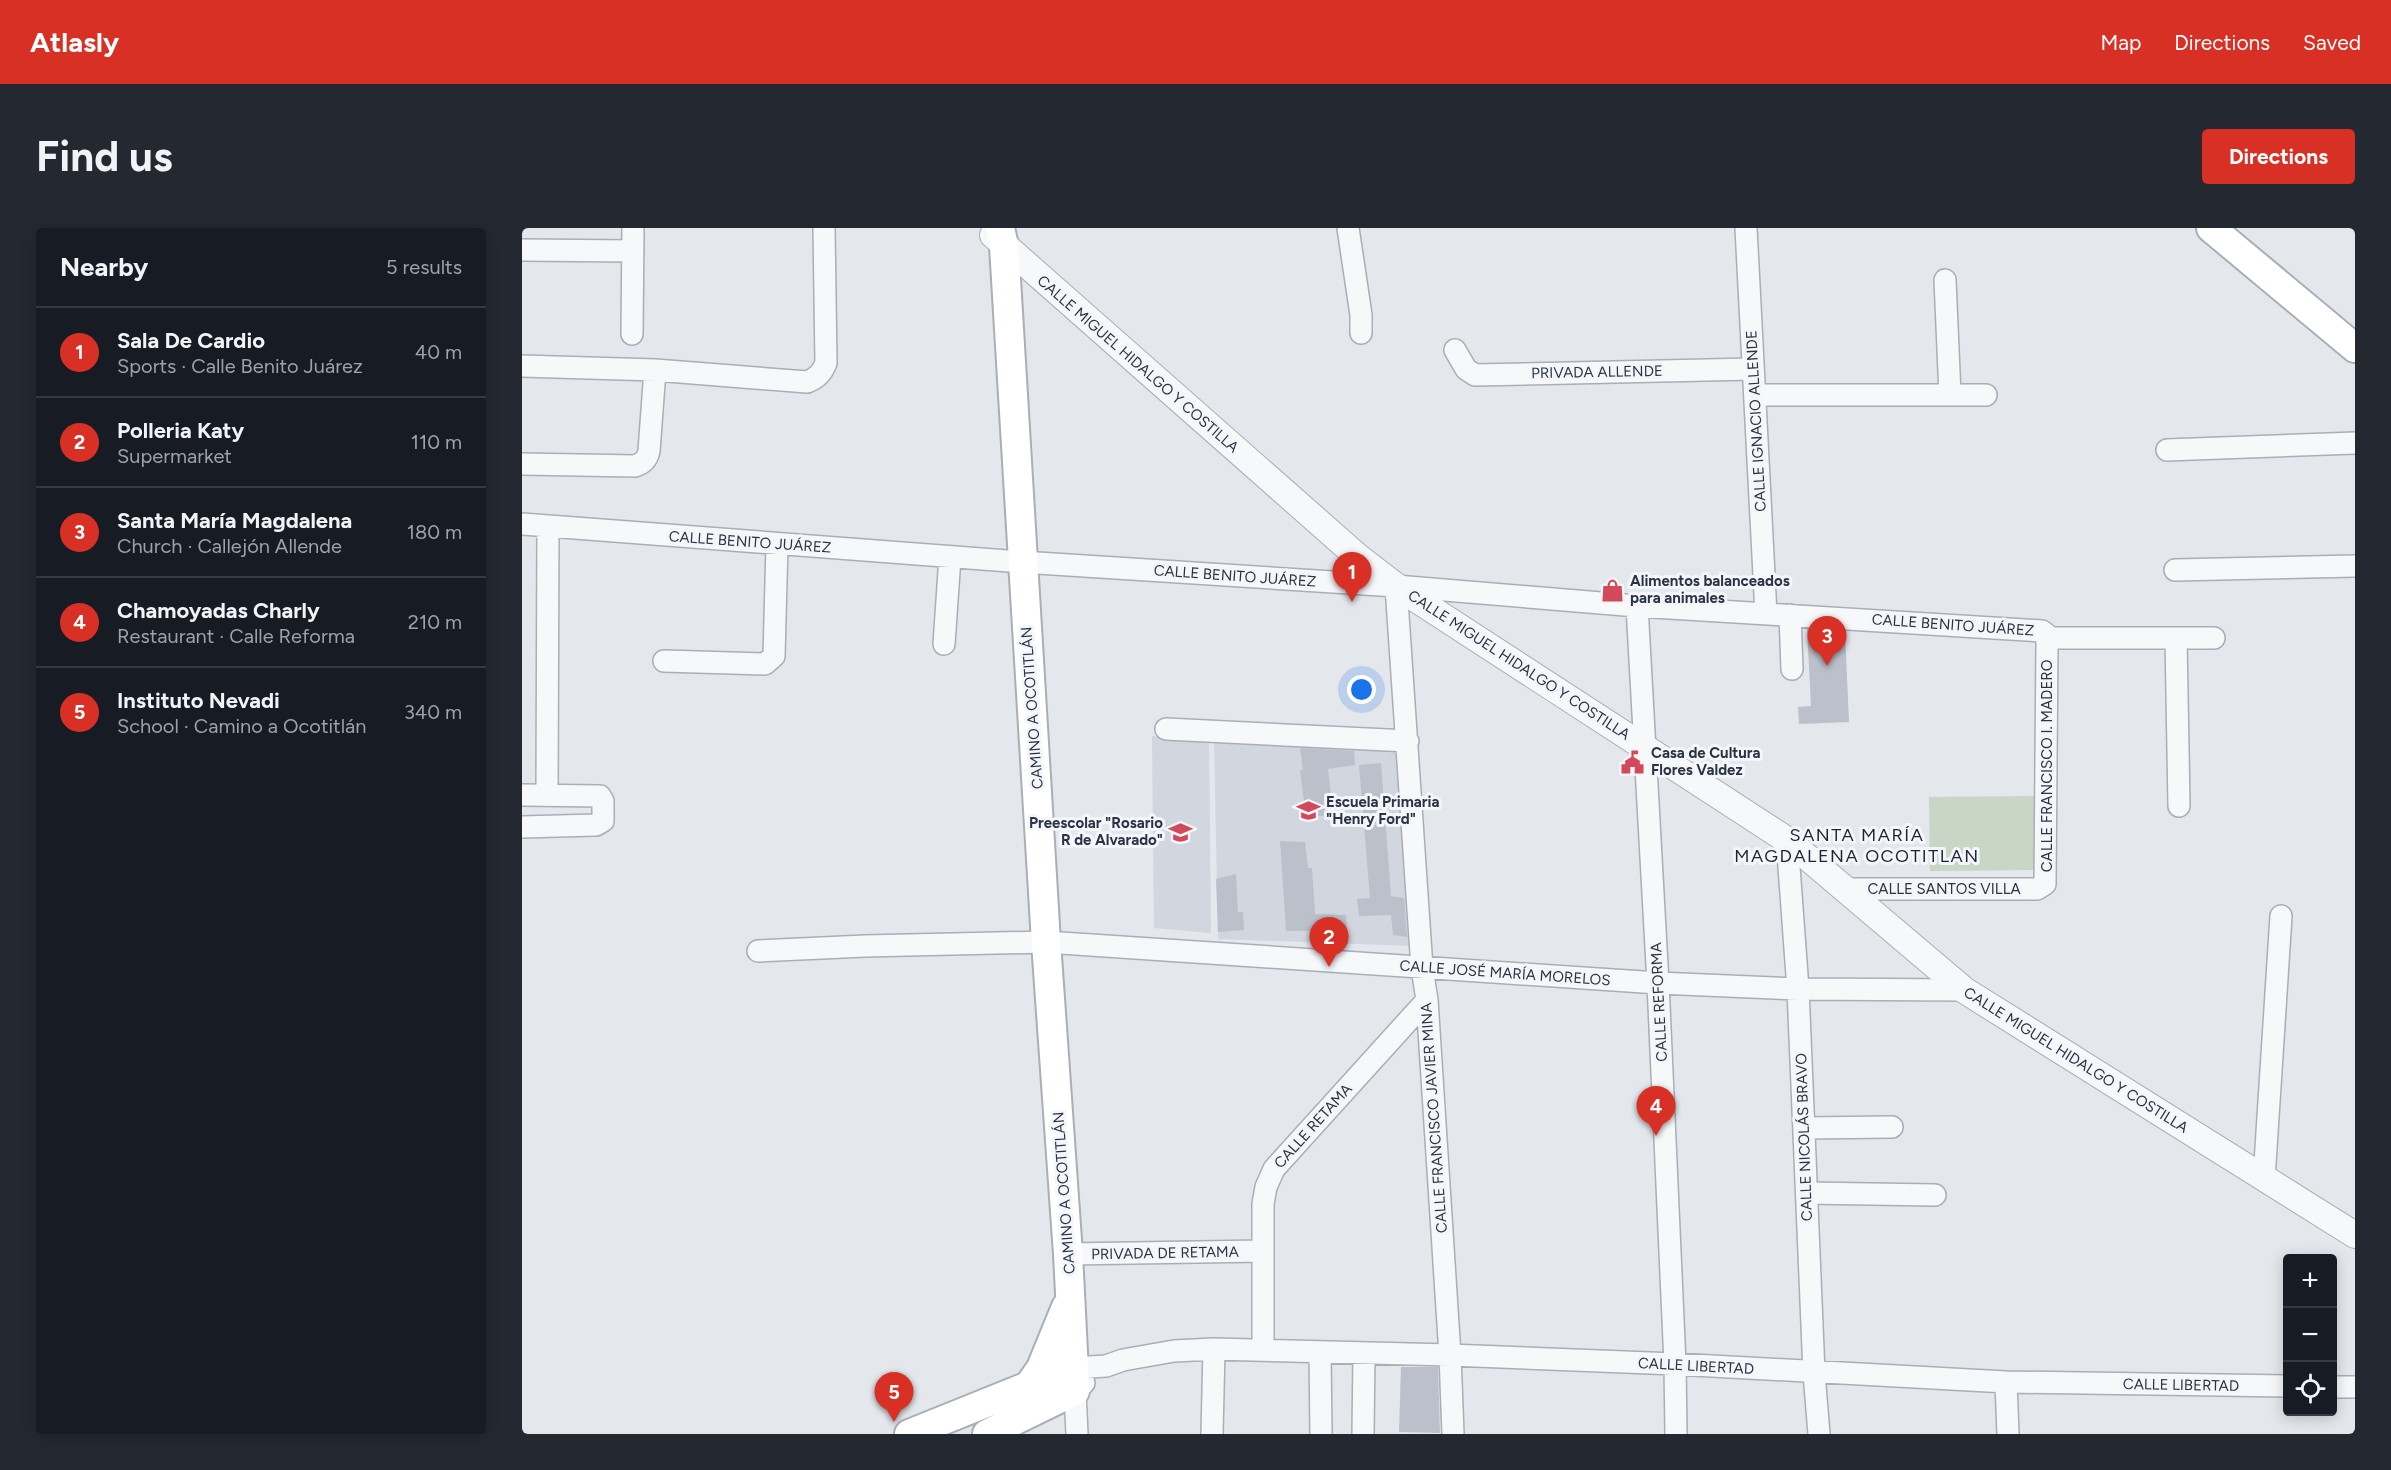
<!DOCTYPE html>
<html lang="en">
<head>
<meta charset="utf-8">
<style>
	body { margin:0; font-family:Figtree,sans-serif; background:#242831; color:#f1f3f6 }
	.controls { position:absolute; right:18px; bottom:18px; display:grid; overflow:hidden; border-radius:6px; box-shadow:0 3px 15px #0003 }
	.controls button { width:54px; height:54px; display:grid; place-items:center; padding:0; border:0; border-bottom:2px solid #363941; background:#171b24; color:#f1f3f6; font:30px sans-serif }
	.you { position:absolute; left:840px; top:462px; width:21px; height:21px; margin:-15px; border:4px solid #fff; border-radius:50%; background:#1a73e8; box-shadow:0 0 0 9px #1a73e833 }
	.badge { display:grid; place-items:center; width:39px; height:39px; border-radius:50%; background:#d93025; color:#fff; font-size:20px; font-weight:700 }
	.pin { position:absolute; translate:-50% -50px; filter:drop-shadow(0 2px 3px #0008) }
	.pin::after { content:''; position:absolute; top:32px; width:21px; height:18px; background:inherit; clip-path:polygon(0 0,100% 0,50% 100%) }
	.list { margin:0; padding:0; list-style:none }
	h2 { display:flex; justify-content:space-between; align-items:center; height:78px; margin:0; padding:0 24px; font-size:26px }
	h2 small { font-size:20px; font-weight:400; color:#9ea1a6 }
	.list li { display:grid; grid-template-columns:39px 1fr auto; gap:18px; align-items:center; box-sizing:border-box; height:90px; padding:0 24px; border-top:2px solid #363941 }
	.list b { display:block; font-size:22px; white-space:nowrap }
	.list p { margin:0; font-size:20px; white-space:nowrap; color:#9ea1a6 }
	.list em { font-size:20px; font-style:normal; color:#9ea1a6 }
	.icon { flex:none; width:33px; height:33px; fill:none; stroke:currentColor; stroke-width:2; stroke-linecap:round; stroke-linejoin:round }
	.map { position:relative; flex:none; width:1833px; height:1206px; overflow:hidden; border-radius:6px }
	header { display:flex; align-items:center; gap:36px; box-sizing:border-box; height:84px; padding:0 30px; background:#d93025; color:#fff }
	header strong { font-size:28px }
	nav { display:flex; gap:33px; margin-inline-start:auto; font-size:21px }
	.intro { display:flex; align-items:center; justify-content:space-between; box-sizing:border-box; height:144px; padding:0 36px }
	h1 { margin:0; font-size:42px }
	.button { padding:15px 27px; border-radius:6px; background:#d93025; color:#fff; font-size:21px; font-weight:700 }
	main { display:flex; gap:36px; padding:0 36px }
	aside { flex:1; background:#171b24; border-radius:6px; box-shadow:0 3px 15px #0003 }
	.map>svg:first-child { display:block }
	.built { fill:#d2d6de }
	.green { fill:#c9d6c5 }
	.building { fill:#bbc0ca }
	.lines { fill:none; stroke-linecap:round; stroke-linejoin:round }
	.minor-casing { stroke:#a9aeb7; stroke-width:24 }
	.tertiary-casing { stroke:#a9aeb7; stroke-width:28 }
	.secondary-casing { stroke:#a9aeb7; stroke-width:32 }
	.minor { stroke:#f7f8fa; stroke-width:21 }
	.tertiary { stroke:#f7f8fa; stroke-width:26 }
	.secondary { stroke:#fff; stroke-width:28 }
	.labels { text-anchor:middle; stroke-width:6; stroke-linejoin:round; paint-order:stroke }
	.street-label { font-size:15px; fill:#2b3445; stroke:#f4f6f9 }
	.poi-label { font-size:15px; font-weight:bold; fill:#2b3445; stroke:#f4f6f9; text-anchor:start }
	.quarter-label { font-size:18px; letter-spacing:1.5px; fill:#1d2536; stroke:#f4f6f9 }
</style>
</head>
<body>
<header>
<strong>Atlasly</strong>
<nav><a>Map</a><a>Directions</a><a>Saved</a></nav>
</header>
<div class="intro"><h1>Find us</h1><a class="button">Directions</a></div>
<main>
<aside>
<h2>Nearby<small>5 results</small></h2>
<ul class="list">
<li><span class="badge">1</span><div><b>Sala De Cardio</b><p>Sports · Calle Benito Juárez</p></div><em>40 m</em></li>
<li><span class="badge">2</span><div><b>Polleria Katy</b><p>Supermarket</p></div><em>110 m</em></li>
<li><span class="badge">3</span><div><b>Santa María Magdalena</b><p>Church · Callejón Allende</p></div><em>180 m</em></li>
<li><span class="badge">4</span><div><b>Chamoyadas Charly</b><p>Restaurant · Calle Reforma</p></div><em>210 m</em></li>
<li><span class="badge">5</span><div><b>Instituto Nevadi</b><p>School · Camino a Ocotitlán</p></div><em>340 m</em></li>
</ul>
</aside>
<div class="map">
<svg width="1833" height="1206" viewBox="0 0 1833 1206">
	<rect width="100%" height="100%" fill="#e4e7ec"/>
	<!-- built -->
	<path class="built" d="M630 508 687 509 689 705 632 700Z
		M692 510 874 515 891 718 696 711Z"/>
	<!-- green -->
	<path class="green" d="M1514 568 1515 642 1408 643 1407 569Z"/>
	<!-- building -->
	<path class="building" d="M1285 401 1323 404 1327 494 1277 496 1276 479 1289 478Z
		M778 520 832 523 833 537 806 541 811 587 784 589 778 542H781Z
		M859 535 869 668 882 670 885 709 871 707 869 687 837 688 835 671 848 670 837 537Z
		M758 613 783 614 786 640H790L793 686 824 687 826 716 807 715V703H764Z
		M714 646 716 684H721L722 702 696 704 694 651Z
		M879 1139H916L918 1205 877 1204Z"/>
	<g class="lines">
		<defs>
			<path id="minor" d="M826 0 839 87V105
				M1224 0 1244 386
				M0 22 111 23
				M1423 52 1428 167
				M110 106 111 0
				M933 122 944 141 953 147 1230 141
				M0 138 133 142 285 154C295 150 300 145 304 135L302 0
				M1233 167H1464
				M1645 222 1833 215
				M0 236 113 238C121 235 125 232 127 223L133 142
				M0 296 500 334 874 358 1115 378 1520 403 1524 406 1525 415 1523 656 1515 661H1324
				M1653 342 1833 338
				M874 358 900 740 905 772 928 1127 931 1206
				M1115 378 1136 755 1153 1136 1154 1206
				M1268 387 1270 441
				M1525 410H1692
				M1654 410 1657 578
				M422 416 428 329
				M142 433 243 436 252 428 255 316
				M644 501 886 513
				M0 567 78 568 81 573V593L74 597 0 599
				M25 567 26 299
				M1265 612 1276 761 1292 1145 1297 1206
				M236 723 343 718 524 714 1136 755 1276 761 1442 762
				M1282 900 1370 899
				M1742 951 1759 688
				M1285 965 1413 967
				M546 1026 741 1023
				M741 1122V976L744 959 752 941 905 772
				M798 1125 799 1206
				M551 1140 584 1138 601 1132 652 1123 692 1121 928 1127 1153 1136 1484 1154 1766 1158
				M1484 1154 1486 1206
				M1810 1159H1833
				M555 1206 553 1163 562 1155
				M690 1206 692 1121
				M841 1206 842 1125"/>
			<path id="tertiary" d="M471 7 835 328 874 358 1265 612 1442 762 1833 1007"/>
			<path id="secondary" d="M1689 0 1833 120
				M506 1159 519 1140 544 1079
				M387 1206 551 1140
				M465 1206 553 1163 546 1026 524 714 482 18 478 0"/>
		</defs>
		<!-- minor casing -->
		<use href="#minor" class="minor-casing"/>
		<!-- tertiary casing -->
		<use href="#tertiary" class="tertiary-casing"/>
		<!-- secondary casing -->
		<use href="#secondary" class="secondary-casing"/>
		<!-- minor -->
		<use href="#minor" class="minor"/>
		<!-- tertiary -->
		<use href="#tertiary" class="tertiary"/>
		<!-- secondary -->
		<use href="#secondary" class="secondary"/>
	</g>
	<!-- icons -->
	<defs>
		<symbol id="shop-bare" viewBox="-9 -9 18 18"><path d="M-5-2.5h2.3a2.7 3.5 0 0 1 5.4 0H5L5.5 6h-11ZM-1.5-2.5h3a1.5 2.3 0 0 0-3 0Z" fill="#d1495b" stroke="#f4f6f9" stroke-width="2.5" paint-order="stroke"/></symbol>
		<symbol id="civic-bare" viewBox="-9 -9 18 18"><path d="M-.6-6.5H3V-4.5H.6V-3L4-1V1h2V6H-6V1h2V-1L-.6-3ZM-1.2 2.5V6h2.4V2.5Z" fill="#d1495b" stroke="#f4f6f9" stroke-width="2.5" paint-order="stroke"/></symbol>
		<symbol id="school-bare" viewBox="-9 -9 18 18"><path d="M0-5L7-2L0 1L-7-2ZM-4 1L0 2.5L4 1V4Q0 6-4 4Z" fill="#d1495b" stroke="#f4f6f9" stroke-width="2.5" paint-order="stroke"/></symbol>
	</defs>
	<g fill-rule="evenodd">
		<use href="#shop-bare" x="1074" y="346" width="33" height="33"/>
		<use href="#civic-bare" x="1094" y="518" width="33" height="33"/>
		<use href="#school-bare" x="770" y="566" width="33" height="33"/>
		<use href="#school-bare" x="642" y="588" width="33" height="33"/>
	</g>
	<g class="labels">
		<!-- street labels -->
		<g class="street-label">
			<text transform="translate(616 136) rotate(41)" y="5">CALLE MIGUEL HIDALGO Y COSTILLA</text>
			<text transform="translate(1075 144) rotate(-1)" y="5">PRIVADA ALLENDE</text>
			<text transform="translate(1234 193) rotate(-93)" y="5">CALLE IGNACIO ALLENDE</text>
			<text transform="translate(228 314) rotate(4)" y="5">CALLE BENITO JUÁREZ</text>
			<text transform="translate(713 348) rotate(4)" y="5">CALLE BENITO JUÁREZ</text>
			<text transform="translate(1431 397) rotate(4)" y="5">CALLE BENITO JUÁREZ</text>
			<text transform="translate(997 437) rotate(33)" y="5">CALLE MIGUEL HIDALGO Y COSTILLA</text>
			<text transform="translate(510 480) rotate(-94)" y="5">CAMINO A OCOTITLÁN</text>
			<text transform="translate(1525 538) rotate(-90)" y="5">CALLE FRANCISCO I. MADERO</text>
			<text x="1422" y="666">CALLE SANTOS VILLA</text>
			<text transform="translate(983 745) rotate(4)" y="5">CALLE JOSÉ MARÍA MORELOS</text>
			<text transform="translate(1137 774) rotate(-93)" y="5">CALLE REFORMA</text>
			<text transform="translate(1554 832) rotate(32)" y="5">CALLE MIGUEL HIDALGO Y COSTILLA</text>
			<text transform="translate(912 890) rotate(-94)" y="5">CALLE FRANCISCO JAVIER MINA</text>
			<text transform="translate(791 898) rotate(-48)" y="5">CALLE RETAMA</text>
			<text transform="translate(1282 909) rotate(-92)" y="5">CALLE NICOLÁS BRAVO</text>
			<text transform="translate(542 965) rotate(-94)" y="5">CAMINO A OCOTITLÁN</text>
			<text transform="translate(643 1025) rotate(-1)" y="5">PRIVADA DE RETAMA</text>
			<text transform="translate(1174 1138) rotate(3)" y="5">CALLE LIBERTAD</text>
			<text transform="translate(1659 1157) rotate(1)" y="5">CALLE LIBERTAD</text>
		</g>
		<!-- poi labels -->
		<g class="poi-label">
			<text x="1108" y="358">Alimentos balanceados<tspan x="1108" dy="17">para animales</tspan></text>
			<text x="1129" y="530">Casa de Cultura<tspan x="1129" dy="17">Flores Valdez</tspan></text>
			<text x="804" y="579">Escuela Primaria<tspan x="804" dy="17">"Henry Ford"</tspan></text>
			<text x="641" y="600" text-anchor="end">Preescolar "Rosario<tspan x="641" dy="17">R de Alvarado"</tspan></text>
		</g>
		<!-- quarter labels -->
		<g class="quarter-label">
			<text x="1335" y="613">SANTA MARÍA<tspan x="1335" dy="21">MAGDALENA OCOTITLAN</tspan></text>
		</g>
	</g>
</svg>
<div class="controls">
<button>+</button>
<button>−</button>
<button><svg class="icon" aria-label="locate" viewBox="0 0 24 24"><circle cx="12" cy="12" r="6"/><path d="M12 2v4M12 18v4M2 12h4M18 12h4"/></svg></button>
</div>
<div class="you"></div>
<div class="pin badge" style="left:830px;top:374px">1</div>
<div class="pin badge" style="left:807px;top:739px">2</div>
<div class="pin badge" style="left:1305px;top:438px">3</div>
<div class="pin badge" style="left:1134px;top:908px">4</div>
<div class="pin badge" style="left:372px;top:1194px">5</div>
</div>
</main>
</body>
</html>
